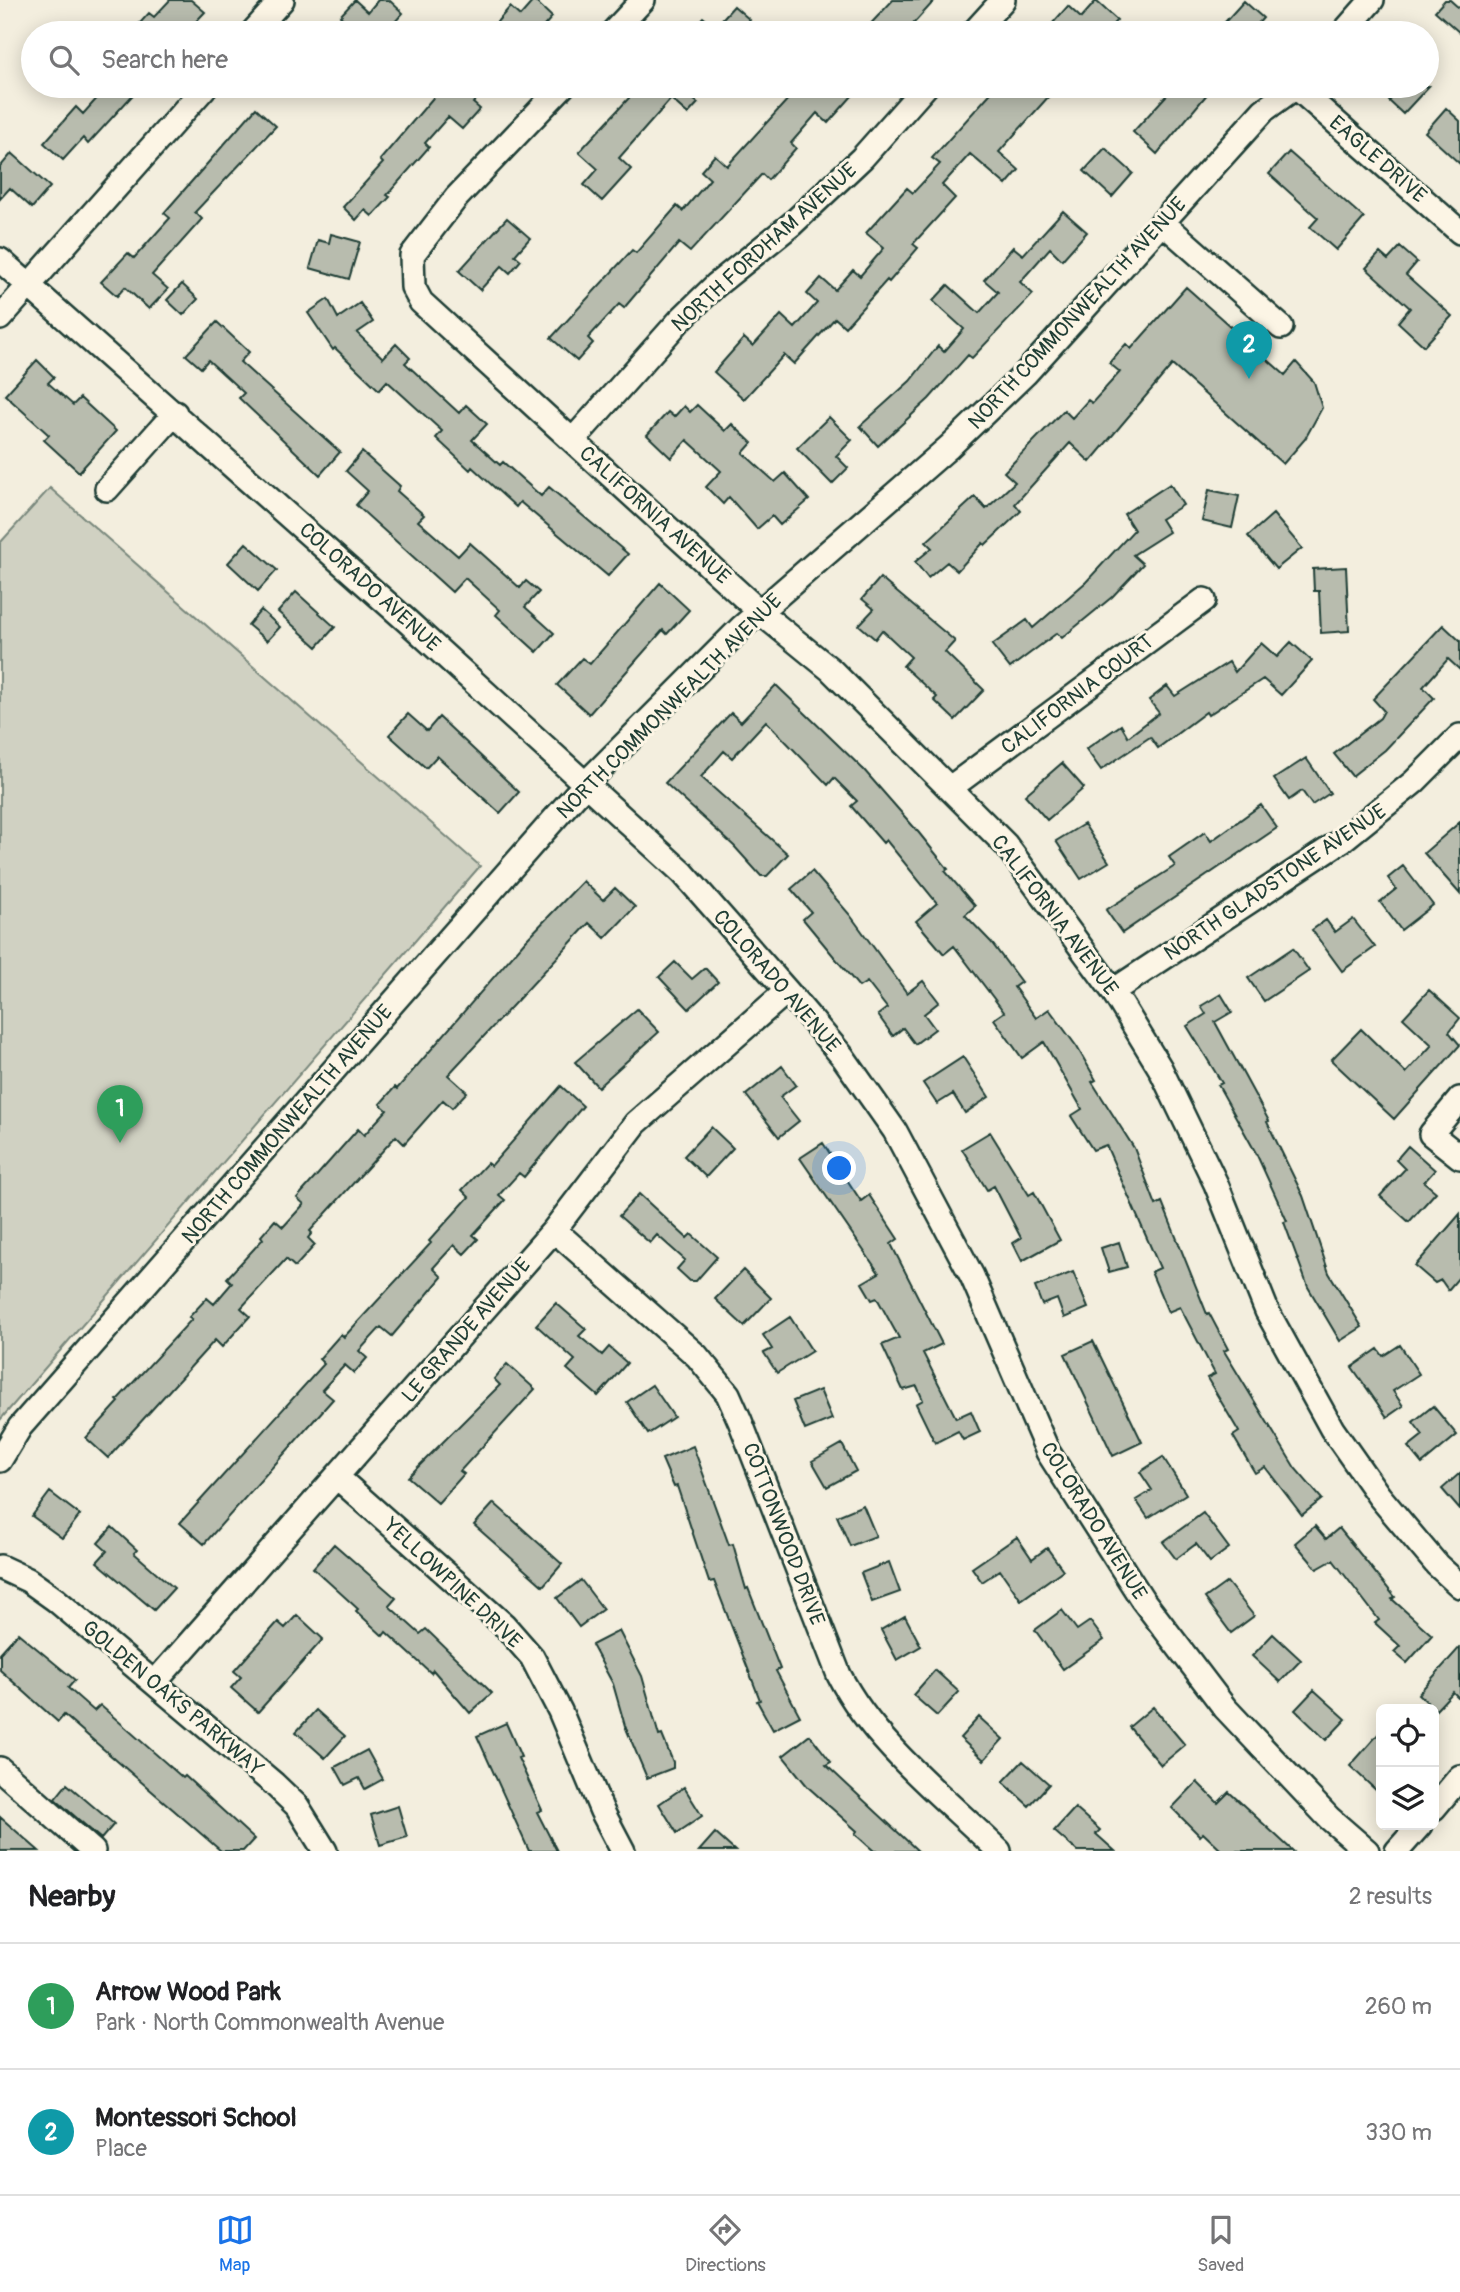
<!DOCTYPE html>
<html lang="en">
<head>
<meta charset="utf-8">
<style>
	body { margin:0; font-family:Pangolin,sans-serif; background:#f6f6f6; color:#202124 }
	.controls { position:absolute; right:21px; bottom:21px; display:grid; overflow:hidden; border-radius:10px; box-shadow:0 4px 18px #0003 }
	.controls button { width:63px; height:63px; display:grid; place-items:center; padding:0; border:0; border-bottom:2px solid #e0e0e0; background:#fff; color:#202124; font:35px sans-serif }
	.you { position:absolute; left:840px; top:1169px; width:24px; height:24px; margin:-18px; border:5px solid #fff; border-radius:50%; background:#1a73e8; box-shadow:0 0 0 10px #1a73e833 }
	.badge { display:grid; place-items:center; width:46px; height:46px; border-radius:50%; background:#1a73e8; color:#fff; font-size:23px; font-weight:700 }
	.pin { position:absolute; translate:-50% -58px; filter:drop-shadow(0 2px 4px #0008) }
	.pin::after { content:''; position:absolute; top:37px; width:24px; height:21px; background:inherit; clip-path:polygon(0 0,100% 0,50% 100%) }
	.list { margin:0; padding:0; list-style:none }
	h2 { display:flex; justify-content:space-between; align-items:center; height:91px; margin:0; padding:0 28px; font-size:30px }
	h2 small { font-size:23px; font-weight:400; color:#757577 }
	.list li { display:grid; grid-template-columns:46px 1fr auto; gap:21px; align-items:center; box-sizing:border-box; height:126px; padding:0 28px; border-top:2px solid #e0e0e0 }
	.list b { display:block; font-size:26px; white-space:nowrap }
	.list p { margin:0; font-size:23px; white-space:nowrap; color:#757577 }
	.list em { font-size:23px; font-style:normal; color:#757577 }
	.icon { flex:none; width:38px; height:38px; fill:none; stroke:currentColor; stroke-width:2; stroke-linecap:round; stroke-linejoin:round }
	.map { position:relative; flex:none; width:1460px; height:1851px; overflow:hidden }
	.search { position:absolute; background:#fff; box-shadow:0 4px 18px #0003; left:21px; right:21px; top:21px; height:77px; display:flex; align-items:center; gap:18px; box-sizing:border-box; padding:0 24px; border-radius:38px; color:#757577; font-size:26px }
	.sheet { height:343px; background:#fff }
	nav { display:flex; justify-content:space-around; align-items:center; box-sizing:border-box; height:98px; border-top:2px solid #e0e0e0; background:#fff; font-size:19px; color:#757577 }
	nav a { display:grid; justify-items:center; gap:4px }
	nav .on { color:#1a73e8 }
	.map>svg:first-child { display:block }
	.green { fill:#d0d1c2; stroke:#78877b; stroke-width:2 }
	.building { fill:#b8bcae; stroke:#1f3d34; stroke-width:2 }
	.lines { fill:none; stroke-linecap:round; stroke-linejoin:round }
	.minor-casing { stroke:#1f3d34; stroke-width:28 }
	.minor { stroke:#fcf5e5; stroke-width:23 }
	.labels { text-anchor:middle; stroke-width:6; stroke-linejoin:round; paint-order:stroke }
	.street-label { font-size:21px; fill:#1f3d34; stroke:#fcf5e5 }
</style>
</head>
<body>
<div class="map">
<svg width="1460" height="1851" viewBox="0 0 1460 1851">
	<rect width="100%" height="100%" fill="#f3eede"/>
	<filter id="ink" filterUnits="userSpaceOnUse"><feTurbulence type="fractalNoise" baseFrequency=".0143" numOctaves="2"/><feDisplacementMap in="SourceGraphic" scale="14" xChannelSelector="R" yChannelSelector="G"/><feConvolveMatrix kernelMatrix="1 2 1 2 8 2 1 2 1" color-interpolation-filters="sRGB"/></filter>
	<g filter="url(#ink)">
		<!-- green -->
		<path class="green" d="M50 488 480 866 0 1420V543Z"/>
		<!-- building -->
		<path class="building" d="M170 0H191L205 12 185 33H131L149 13 154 17Z
			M355 0 368 12 378 0H389L403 13 385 33H359L340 16Z
			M534 0 552 17 538 33H507L496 23 510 7 520 16Z
			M893 0H935L905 33H862Z
			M1445 0H1450L1460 9V33L1435 11Z
			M1096 1 1117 20 1105 33H1062L1052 24 1068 6 1081 18Z
			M1244 1 1263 18 1250 33H1215Z
			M734 6 750 20 738 33H688L703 17 715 27Z
			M108 86H141L88 144 83 138 63 160 44 143 76 107 83 114Z
			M443 86H489L473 103 480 109 462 129 448 117 425 143 429 147 387 195 390 197 372 216 365 210 356 220 343 207 383 163 380 160Z
			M640 86H696L688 95 698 103 688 114 671 99 619 158 631 169 602 201 584 185 598 169 579 152Z
			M800 86H861L828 123 817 113 791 143 796 148 768 180 762 174 690 252 679 243 624 308 619 304 588 338 593 343 577 361 551 338 632 250 636 253 677 206 683 211 710 179 701 171 715 155 727 166Z
			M997 86H1058L999 152 1019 170 1006 185 970 154 942 185 955 198 913 244 918 248 889 282 887 280 845 327 835 318 794 364 784 355 744 399 714 372 744 338 753 346 781 315 795 328 817 303 807 294 821 278 835 290 853 270 860 276 884 248 866 233 907 188 913 193 940 164 932 158Z
			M1175 86H1214L1157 154 1133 132Z
			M1402 86H1429L1403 114 1389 101Z
			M256 108 276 126 195 212 202 219 152 275 168 289 149 309 125 287 117 296 101 282 128 253 134 258 170 218 164 213Z
			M1446 108 1460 121V164L1425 132Z
			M1105 148 1133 173 1112 197 1084 171Z
			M1289 152 1364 218 1336 250 1310 227 1318 218 1269 174Z
			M12 153 50 187 32 208 10 188 0 199V167Z
			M1063 211 1087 232 1062 260 1050 248 1020 282 1033 294 972 358 968 355 929 399 878 446 860 426 910 381 938 346 944 352 964 329 933 301 948 285 979 313 998 292 984 280 1013 247 1023 255Z
			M507 218 530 238 515 255 521 260 510 273 502 266 480 290 459 271Z
			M331 234 360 242 349 279 310 268 318 240 329 243Z
			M1400 247 1417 262 1406 275 1452 316 1424 346 1398 322 1410 308 1366 268 1380 253 1388 260Z
			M182 284 198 299 183 315 167 300Z
			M1186 287 1285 375 1296 362 1314 382 1322 408 1305 439 1283 464 1172 365 1090 462 1070 443 1015 504 1021 511 985 545 983 543 957 571 947 562 928 578 915 562 932 548 926 542 975 497 986 509 1015 482 1004 472 1064 410 1072 418 1088 400 1092 403 1120 372 1109 363 1126 344 1131 349Z
			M328 299 338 318 360 303 373 322 357 333 383 358 396 344 410 358 405 363 459 413 466 405 487 424 472 440 500 465 503 462 541 496 549 487 628 554 608 576 520 502 516 507 472 467 470 470 436 438 442 431 387 381 379 390 335 348 333 350 308 313Z
			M217 322 249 352 240 362 340 452 320 475 239 398 244 393 208 360 201 368 186 355Z
			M37 360 54 377 48 383 73 405 80 398 116 431 79 472 44 440 49 435 5 395Z
			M697 405 725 431 732 424 752 443 743 453 775 482 785 473 809 500 780 525 772 516 757 529 729 497 723 504 706 487 721 471 687 440 671 458 647 435 668 412 674 417 684 406 690 412Z
			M829 417 852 440 836 456 848 468 832 484 797 448Z
			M362 452 400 486 397 491 424 515 418 521 458 556 470 543 520 588 526 581 539 592 525 607 554 633 537 652 496 615 500 610 465 578 452 592 356 505 368 491 346 471Z
			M1170 484 1183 505 1161 519 1169 532 1133 555 1143 564 1112 597 1062 638 1057 633 1010 668 992 645 1027 620 1033 628 1086 582 1134 530 1124 514Z
			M1209 490 1239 496 1232 528 1202 521Z
			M1273 514 1302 548 1276 569 1248 536Z
			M246 543 277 570 258 591 228 563Z
			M1346 567 1349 631 1321 633 1319 591H1314L1313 569Z
			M880 578 955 641 945 652 984 690 955 720 934 700 937 697 903 666 911 657 882 630 875 639 859 625 874 609 862 599Z
			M660 583 689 610 667 634 663 630 589 714 557 685 582 658 590 664Z
			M296 592 335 627 317 647 278 612Z
			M261 610 280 627 267 641 248 625Z
			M1443 625 1460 641V670L1448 659 1423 687 1434 698 1385 750 1352 776 1334 754 1380 718 1384 711 1373 699Z
			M1291 642 1312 661 1281 695 1263 679 1208 715 1206 712 1158 748 1150 737 1101 770 1086 749 1121 725 1128 737 1159 713 1149 700 1167 686 1175 696 1229 662 1235 672 1261 643 1277 657Z
			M776 685 864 770 919 833 948 869 945 871 975 906 965 915 991 942 1021 982 1014 987 1036 1018 1049 1009 1077 1047 1096 1080 1092 1082 1134 1148 1156 1205 1162 1202 1207 1314 1209 1313 1228 1349 1224 1351 1295 1468 1322 1499 1302 1515 1265 1467 1255 1473 1233 1436 1239 1432 1207 1378 1215 1374 1180 1307 1168 1312 1151 1272 1160 1268 1106 1145 1093 1150 1071 1116 1082 1109 1044 1042 1022 1058 994 1019 1004 1012 954 946 944 954 916 921 937 903 886 840 883 843 851 806 857 801 834 778 828 785 766 721 732 758 724 751 701 777 788 854 767 876H761L734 846 665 783 731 713 741 722Z
			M408 714 427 731 439 717 519 792 500 813 437 756 426 768 389 735Z
			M1306 758 1330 793 1312 805 1302 791 1289 800 1274 779Z
			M1062 763 1084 788 1047 820 1025 795Z
			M1261 805 1277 828 1122 933 1106 910 1175 866 1169 857 1205 832 1211 841Z
			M1460 822V894L1424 853Z
			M1084 824 1109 862 1081 879 1056 841Z
			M1403 866 1433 905 1401 930 1380 902 1396 889 1388 878Z
			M812 871 850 915 907 993 923 981 939 1002 924 1014 935 1029 915 1044 903 1028 893 1036 878 1015 887 1008 867 982 859 987 803 919 811 912 791 889Z
			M583 881 603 900 615 888 635 907 605 938 589 923 448 1075 467 1092 452 1108 443 1100 404 1144 396 1136 310 1231 312 1233 308 1238 315 1245 295 1267 286 1259 241 1308 250 1316 222 1347 215 1340 108 1458 86 1438 119 1402 117 1400 192 1319 189 1317 207 1298 214 1304 232 1283 227 1278 263 1239 261 1236 275 1220 283 1227 304 1204 297 1198 358 1129 364 1135 387 1110 380 1104 395 1087 397 1089 525 941Z
			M1353 919 1375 947 1342 971 1312 930 1326 920 1335 932Z
			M1293 948 1309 971 1264 1001 1248 978Z
			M675 962 692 979 705 968 718 982 689 1009 659 977Z
			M1429 990 1460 1018 1449 1032 1460 1045 1394 1119 1331 1060 1361 1029 1406 1073 1432 1045 1403 1018Z
			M1221 994 1232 1012 1215 1022 1269 1121 1267 1122 1303 1196 1329 1273 1362 1327 1340 1341 1308 1287 1284 1222 1287 1221 1256 1153 1218 1085 1222 1083 1187 1026 1206 1014 1201 1006Z
			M637 1009 659 1032 598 1087 575 1062Z
			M963 1057 989 1097 965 1113 953 1094 937 1104 923 1083Z
			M782 1066 796 1085 780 1097 799 1121 779 1137 746 1095Z
			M561 1086 583 1106 524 1177 519 1173 499 1195 505 1200 473 1235 478 1239 464 1254 454 1245 433 1268 442 1277 392 1336 381 1327 359 1351 367 1358 354 1373 345 1365 322 1390 333 1399 204 1544 180 1523 324 1364 319 1359 341 1334 344 1337 431 1243 429 1241 469 1197 462 1190 487 1163 491 1166Z
			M711 1127 733 1148 706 1177 684 1156Z
			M990 1132 1029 1195 1034 1192 1060 1240 1022 1261 1013 1243 1021 1238 994 1186 987 1190 962 1149Z
			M823 1143 861 1201 869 1195 898 1239 891 1244 942 1344 923 1353 956 1418 971 1411 980 1432 963 1440 958 1431 935 1443 916 1404 923 1400 917 1386 903 1390 882 1345 899 1338 877 1298 872 1300 862 1283 879 1273 800 1158Z
			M1408 1146 1435 1170 1424 1182 1436 1192 1409 1222 1380 1196 1405 1169 1396 1160Z
			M639 1194 687 1238 691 1234 717 1257 696 1281H690L677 1269 685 1260 657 1235 650 1243 619 1216Z
			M1460 1214V1276L1448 1290 1441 1280 1435 1283 1415 1266Z
			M1119 1242 1127 1267 1109 1272 1101 1248Z
			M743 1270 771 1298 744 1326 715 1299Z
			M1073 1272 1088 1308 1064 1318 1057 1299 1042 1305 1035 1287Z
			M556 1303 586 1329 579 1336 602 1355 609 1347 627 1363 598 1396 567 1369 575 1360 536 1325Z
			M790 1317 812 1351 777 1373 764 1353 772 1349 763 1335Z
			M1093 1341 1142 1442 1113 1456 1065 1354Z
			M1400 1345 1419 1374 1393 1391 1403 1406 1387 1417 1352 1367 1378 1349 1383 1356Z
			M507 1364 535 1389 460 1471 464 1474 438 1503 408 1477 500 1385 494 1379Z
			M652 1385 674 1417 648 1434 627 1402Z
			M820 1390 832 1419 805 1430 793 1401Z
			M1433 1406 1457 1435 1422 1464 1408 1447 1423 1435 1413 1422Z
			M842 1444 856 1471 827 1487 812 1461Z
			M693 1446 729 1545 733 1544 746 1589 748 1588 780 1669 776 1671 800 1716 773 1730 757 1701 760 1700 714 1581 709 1582 677 1486 674 1487 662 1459Z
			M1163 1457 1186 1494 1148 1518 1136 1500 1152 1490 1140 1472Z
			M1460 1473V1510L1442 1489Z
			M50 1492 80 1515 62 1538 32 1516Z
			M494 1503 562 1564 543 1586 474 1525Z
			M863 1505 876 1536 850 1546 837 1516Z
			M1203 1513 1229 1548 1210 1562 1196 1544 1176 1559 1163 1542Z
			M1315 1526 1326 1539 1339 1528 1395 1597 1392 1599 1432 1635 1407 1663 1394 1652 1400 1646 1375 1623 1379 1620 1333 1560 1317 1569 1295 1543Z
			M112 1527 137 1550 134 1553 174 1588 154 1610 97 1562 107 1551 98 1543Z
			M1017 1537 1032 1559 1047 1548 1063 1570 1021 1600 1000 1570 982 1582 972 1568Z
			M334 1544 396 1598 389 1606 420 1634 426 1629 492 1693 470 1713 433 1670 431 1673 386 1632 383 1636 356 1611 358 1609 313 1568Z
			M889 1562 900 1592 872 1602 861 1573Z
			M581 1580 603 1609 579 1627 557 1598Z
			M1227 1582 1254 1616 1231 1633 1205 1598Z
			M1062 1610 1077 1630 1090 1621 1104 1640 1063 1669 1035 1630Z
			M297 1615 323 1639 258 1712 231 1688 241 1677 234 1671 278 1622 285 1628Z
			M905 1616 921 1646 897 1660 881 1630Z
			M619 1631 642 1676 659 1736 662 1735 673 1762V1768L647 1778 625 1726 613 1684 592 1645Z
			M18 1633 75 1680 68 1688 94 1711 100 1705 183 1778 185 1776 254 1839 243 1851H221L64 1715 58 1722 0 1670V1653Z
			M1273 1634 1301 1660 1280 1682 1252 1656Z
			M1460 1647V1699L1453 1692 1436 1710 1418 1694Z
			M935 1670 959 1692 937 1716 913 1695Z
			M1314 1690 1346 1719 1326 1740 1295 1710Z
			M1153 1707 1185 1745 1161 1765 1129 1727Z
			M316 1710 345 1736 325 1758 296 1732Z
			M979 1717 1003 1739 984 1760 960 1738Z
			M506 1723 521 1757 518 1758 542 1810 537 1812 557 1851H529L477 1736Z
			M1381 1731V1795L1350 1766Z
			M810 1735 831 1762 826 1765 918 1851H874L855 1834 857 1831 808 1787 783 1756Z
			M367 1750 383 1779 365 1789 359 1778 345 1785 335 1767Z
			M1023 1761 1049 1784 1029 1806 1003 1782Z
			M1197 1782 1218 1803 1229 1792 1293 1851H1222L1203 1833 1200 1836 1172 1808Z
			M67 1784 114 1824 101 1839 55 1799Z
			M684 1787 702 1816 677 1833 659 1804Z
			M398 1806 407 1837 380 1845 371 1815Z
			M1075 1808 1100 1830 1096 1834 1115 1851H1077L1054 1831Z
			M0 1817 39 1851H0Z
			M715 1833 735 1851H699Z"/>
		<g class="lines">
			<defs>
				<path id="minor" d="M252 33 282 0
					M612 33 643 0
					M973 33 1003 0
					M1343 33 1372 0
					M563 86 456 198 412 255 413 287 421 302 761 613 831 670 1006 845 1113 991 1160 1068 1216 1184 1267 1311 1332 1429 1379 1496 1437 1565 1460 1586
					M1296 87 1460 232
					M1163 223 1281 327
					M0 260 407 621 683 873 787 991 843 1057 895 1131 972 1276 1048 1452 1142 1599 1225 1708 1329 1818 1367 1851
					M0 318 206 86
					M573 440 680 320 716 285 792 224 862 158 926 86
					M107 489 175 413
					M950 788 1204 600
					M1113 991 1341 841 1414 782 1460 736
					M1460 1099 1431 1134 1460 1157
					M554 1230 697 1356 728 1394 740 1421 839 1675C875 1745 944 1797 999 1851
					M0 1460 20 1427 586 783 742 627 949 447 1025 374 1264 110 1297 86
					M337 1477 504 1625 532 1657 560 1711 602 1811 623 1851
					M0 1567 28 1580 56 1600 274 1784 297 1806 325 1851
					M155 1682 554 1230 636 1123 787 991
					M0 1769 93 1851
					M1434 1808 1460 1777
					M1397 1851 1420 1825"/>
			</defs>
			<!-- minor casing -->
			<use href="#minor" class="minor-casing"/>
			<!-- minor -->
			<use href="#minor" class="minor"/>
		</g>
	</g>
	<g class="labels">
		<!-- street labels -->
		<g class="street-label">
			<text transform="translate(1378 159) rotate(41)" y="7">EAGLE DRIVE</text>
			<text transform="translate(764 247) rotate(-42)" y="7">NORTH FORDHAM AVENUE</text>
			<text transform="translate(1077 313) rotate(-47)" y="7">NORTH COMMONWEALTH AVENUE</text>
			<text transform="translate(655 515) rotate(42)" y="7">CALIFORNIA AVENUE</text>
			<text transform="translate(370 587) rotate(42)" y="7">COLORADO AVENUE</text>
			<text transform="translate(1077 694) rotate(-37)" y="7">CALIFORNIA COURT</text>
			<text transform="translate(669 706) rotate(-45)" y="7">NORTH COMMONWEALTH AVENUE</text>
			<text transform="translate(1275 882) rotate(-34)" y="7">NORTH GLADSTONE AVENUE</text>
			<text transform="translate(1055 915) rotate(53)" y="7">CALIFORNIA AVENUE</text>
			<text transform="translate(777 981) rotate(49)" y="7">COLORADO AVENUE</text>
			<text transform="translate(287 1124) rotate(-49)" y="7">NORTH COMMONWEALTH AVENUE</text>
			<text transform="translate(466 1330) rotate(-49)" y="7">LE GRANDE AVENUE</text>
			<text transform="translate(1094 1521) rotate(58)" y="7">COLORADO AVENUE</text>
			<text transform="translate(784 1534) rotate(69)" y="7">COTTONWOOD DRIVE</text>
			<text transform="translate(453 1583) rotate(43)" y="7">YELLOWPINE DRIVE</text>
			<text transform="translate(173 1698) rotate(40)" y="7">GOLDEN OAKS PARKWAY</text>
		</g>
	</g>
</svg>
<div class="controls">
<button><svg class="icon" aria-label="locate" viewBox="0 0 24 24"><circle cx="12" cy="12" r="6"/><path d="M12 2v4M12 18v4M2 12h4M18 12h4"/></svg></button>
<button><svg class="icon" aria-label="layers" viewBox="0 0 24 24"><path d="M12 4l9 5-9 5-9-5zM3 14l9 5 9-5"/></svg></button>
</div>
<div class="you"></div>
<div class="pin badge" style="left:120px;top:1143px;background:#2e9e5b">1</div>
<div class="pin badge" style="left:1249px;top:379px;background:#0f9aa8">2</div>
<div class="search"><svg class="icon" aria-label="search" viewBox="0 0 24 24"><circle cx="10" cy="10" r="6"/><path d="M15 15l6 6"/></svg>Search here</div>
</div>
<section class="sheet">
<h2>Nearby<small>2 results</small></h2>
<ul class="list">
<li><span class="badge" style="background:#2e9e5b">1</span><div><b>Arrow Wood Park</b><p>Park · North Commonwealth Avenue</p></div><em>260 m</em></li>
<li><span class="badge" style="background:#0f9aa8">2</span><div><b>Montessori School</b><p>Place</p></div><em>330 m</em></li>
</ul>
</section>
<nav>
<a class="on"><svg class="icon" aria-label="map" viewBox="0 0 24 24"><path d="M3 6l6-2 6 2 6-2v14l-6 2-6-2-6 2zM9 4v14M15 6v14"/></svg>Map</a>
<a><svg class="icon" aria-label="directions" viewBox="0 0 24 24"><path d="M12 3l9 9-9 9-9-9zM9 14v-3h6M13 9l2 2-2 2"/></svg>Directions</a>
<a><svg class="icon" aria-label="saved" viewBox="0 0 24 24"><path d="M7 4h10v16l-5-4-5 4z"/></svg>Saved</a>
</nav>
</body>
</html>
